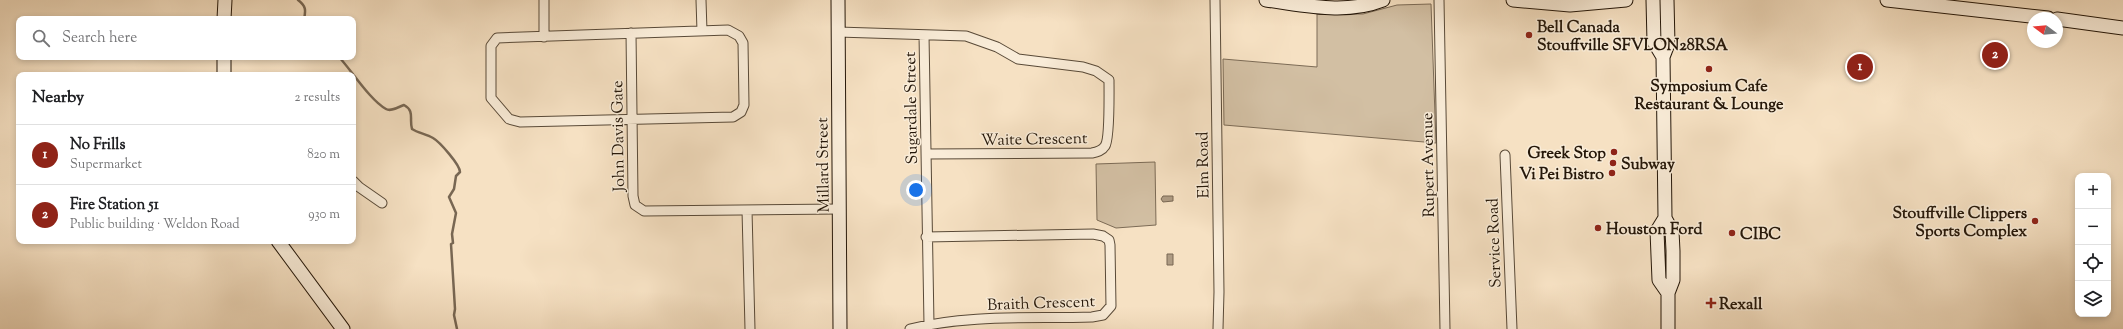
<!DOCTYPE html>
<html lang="en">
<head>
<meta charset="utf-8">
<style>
	body { margin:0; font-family:"Sorts Mill Goudy",serif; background:#f2f2f2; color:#202124 }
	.controls { position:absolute; right:12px; bottom:12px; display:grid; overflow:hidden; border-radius:8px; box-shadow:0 2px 6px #0003 }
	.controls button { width:36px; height:36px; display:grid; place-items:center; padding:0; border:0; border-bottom:1px solid #e0e0e0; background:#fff; color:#202124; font:20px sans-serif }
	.compass { position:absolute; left:2027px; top:12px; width:36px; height:36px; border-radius:50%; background:#fff; box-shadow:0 2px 6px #0003; rotate:286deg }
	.you { position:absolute; left:916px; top:190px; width:14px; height:14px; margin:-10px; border:3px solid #fff; border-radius:50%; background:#1a73e8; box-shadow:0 0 0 6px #1a73e833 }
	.badge { display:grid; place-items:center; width:26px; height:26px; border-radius:50%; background:#8f2418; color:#fff; font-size:13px; font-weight:700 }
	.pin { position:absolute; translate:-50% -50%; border:2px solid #fff; box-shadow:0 1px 4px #0006 }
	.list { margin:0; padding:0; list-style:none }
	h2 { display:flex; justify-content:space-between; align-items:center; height:52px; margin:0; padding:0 16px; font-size:17px }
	h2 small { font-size:13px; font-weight:400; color:#757577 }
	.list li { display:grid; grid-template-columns:26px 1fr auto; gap:12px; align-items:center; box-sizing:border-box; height:60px; padding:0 16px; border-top:1px solid #e0e0e0 }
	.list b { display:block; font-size:15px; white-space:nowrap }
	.list p { margin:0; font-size:13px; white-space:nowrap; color:#757577 }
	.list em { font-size:13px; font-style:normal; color:#757577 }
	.icon { flex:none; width:22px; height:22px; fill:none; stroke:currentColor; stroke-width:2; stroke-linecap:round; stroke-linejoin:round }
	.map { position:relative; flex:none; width:2123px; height:329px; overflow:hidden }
	.search { position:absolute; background:#fff; box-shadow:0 2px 6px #0003; left:16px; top:16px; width:340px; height:44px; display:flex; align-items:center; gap:10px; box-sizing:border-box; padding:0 14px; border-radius:8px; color:#757577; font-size:15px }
	.panel { position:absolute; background:#fff; box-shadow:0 2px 6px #0003; left:16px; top:72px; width:340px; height:172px; border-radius:8px }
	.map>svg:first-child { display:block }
	.green { fill:#d2bfa3; stroke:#7c6b56 }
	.water { fill:#af9c84; stroke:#786753 }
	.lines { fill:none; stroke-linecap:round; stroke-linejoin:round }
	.stream { stroke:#786753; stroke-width:2.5 }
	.street-casing { stroke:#594a38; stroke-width:11 }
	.secondary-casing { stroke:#251709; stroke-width:15 }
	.street { stroke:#f9ecd8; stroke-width:9 }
	.secondary { stroke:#f9ecd8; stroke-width:13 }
	.poi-dot { fill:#8f2418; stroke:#f9ecd8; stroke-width:1.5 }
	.labels { text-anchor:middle; stroke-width:3; stroke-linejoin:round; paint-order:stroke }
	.poi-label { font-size:16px; font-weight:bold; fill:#251709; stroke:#f9ecd8; text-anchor:start }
	.street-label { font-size:16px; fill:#251709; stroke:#f9ecd8 }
</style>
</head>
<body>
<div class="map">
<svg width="2123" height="329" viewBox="0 0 2123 329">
	<rect width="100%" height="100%" fill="#f6e1c3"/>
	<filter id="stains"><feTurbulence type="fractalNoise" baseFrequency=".005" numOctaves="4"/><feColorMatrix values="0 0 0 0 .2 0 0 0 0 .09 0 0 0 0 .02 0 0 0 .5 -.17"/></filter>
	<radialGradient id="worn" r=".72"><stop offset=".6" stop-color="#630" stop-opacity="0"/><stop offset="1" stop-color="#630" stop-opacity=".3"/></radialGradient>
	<!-- green -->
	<path class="green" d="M1431 4 1436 143 1224 125 1223 59 1317 67V14H1363L1397 5Z
		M1155 162 1156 225 1116 228 1097 220 1096 164Z"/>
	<!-- water -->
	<path class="water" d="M1163 196H1173V201L1163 202 1161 199Z
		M1167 254H1173V265H1167Z"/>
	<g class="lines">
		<!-- stream -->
		<path class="stream" d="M298 0C306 6 306 10 304 19
			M339 57C352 71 370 100 386 109 391 112 398 107 404 105 415 111 409 119 412 129 418 133 426 134 433 138 440 142 460 165 460 172L456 176 454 189 449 197 456 213 452 234 453 243 451 244 455 309 454 315 457 329"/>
		<defs>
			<path id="street" d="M544 0V37
				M701 0 702 31
				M1215 0 1219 292 1218 329
				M1439 0 1445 329
				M728 30 739 36 743 43 744 105 741 112 733 117 520 122 509 119 491 98V46L497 38Z
				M838 32 966 36 997 47 1018 59 1083 67 1096 71 1109 80C1109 91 1110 139 1105 146 1102 151 1097 152 1092 153L926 154
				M631 33 633 196 635 205 644 211 840 209
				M924 35 929 324
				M1505 155 1512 329
				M353 181 359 187 382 203
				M747 210 750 329
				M910 329C969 314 1032 319 1092 317L1103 315 1111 306 1110 245 1109 240 1103 236 1093 234 926 237"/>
			<path id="secondary" d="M838 0 840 329
				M1266 0C1305 5 1345 15 1383 0
				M1513 0 1570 5 1626 0
				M1653 0 1654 42 1663 57
				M1667 0 1668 44 1663 57 1665 218 1672 231 1673 251V280L1668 293V329
				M1887 0 2048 18
				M224 19 225 0
				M2057 19 2123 28
				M224 75V57
				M1665 218 1657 231 1659 280 1668 293
				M278 241 343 329"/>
		</defs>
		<!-- street casing -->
		<use href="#street" class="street-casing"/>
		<!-- secondary casing -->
		<use href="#secondary" class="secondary-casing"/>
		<!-- street -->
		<use href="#street" class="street"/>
		<!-- secondary -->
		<use href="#secondary" class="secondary"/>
	</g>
	<!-- markers -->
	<g class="poi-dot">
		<circle cx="1529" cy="35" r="4"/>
		<circle cx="1709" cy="69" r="4"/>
		<circle cx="1614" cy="152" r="4"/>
		<circle cx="1613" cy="163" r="4"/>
		<circle cx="1612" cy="173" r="4"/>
		<circle cx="2035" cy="221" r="4"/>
		<circle cx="1598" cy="228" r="4"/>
		<circle cx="1732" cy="233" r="4"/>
		<path d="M1709 297h4v4h4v4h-4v4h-4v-4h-4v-4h4z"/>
	</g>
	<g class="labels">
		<!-- poi labels -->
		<g class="poi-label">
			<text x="1537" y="32">Bell Canada<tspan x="1537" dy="18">Stouffville SFVLON28RSA</tspan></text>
			<text x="1709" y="91" text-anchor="middle">Symposium Cafe<tspan x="1709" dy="18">Restaurant &amp; Lounge</tspan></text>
			<text x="1606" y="158" text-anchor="end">Greek Stop</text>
			<text x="1621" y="169">Subway</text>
			<text x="1604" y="179" text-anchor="end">Vi Pei Bistro</text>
			<text x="2027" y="218" text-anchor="end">Stouffville Clippers<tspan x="2027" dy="18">Sports Complex</tspan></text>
			<text x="1606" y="234">Houston Ford</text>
			<text x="1740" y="239">CIBC</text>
			<text x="1719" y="309">Rexall</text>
		</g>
		<!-- street labels -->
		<g class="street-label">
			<text transform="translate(910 108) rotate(-91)" y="6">Sugardale Street</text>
			<text transform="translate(617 136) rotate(-91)" y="6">John Davis Gate</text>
			<text transform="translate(1034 138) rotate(-1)" y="6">Waite Crescent</text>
			<text transform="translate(822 165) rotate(-91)" y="6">Millard Street</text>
			<text transform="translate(1202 165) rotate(-91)" y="6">Elm Road</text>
			<text transform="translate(1427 165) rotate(-91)" y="6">Rupert Avenue</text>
			<text transform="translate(1493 243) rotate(-92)" y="6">Service Road</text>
			<text transform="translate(1041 302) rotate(-2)" y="6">Braith Crescent</text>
		</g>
	</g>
	<rect width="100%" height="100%" filter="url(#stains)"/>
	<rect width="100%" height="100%" fill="url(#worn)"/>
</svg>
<div class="controls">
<button>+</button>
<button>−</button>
<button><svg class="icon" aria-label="locate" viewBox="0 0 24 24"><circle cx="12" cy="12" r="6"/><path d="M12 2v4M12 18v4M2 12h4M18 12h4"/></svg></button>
<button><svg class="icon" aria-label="layers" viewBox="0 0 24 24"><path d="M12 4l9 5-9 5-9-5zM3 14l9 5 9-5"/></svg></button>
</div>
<svg class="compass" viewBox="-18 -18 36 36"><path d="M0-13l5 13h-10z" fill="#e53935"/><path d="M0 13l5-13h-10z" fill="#757577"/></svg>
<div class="you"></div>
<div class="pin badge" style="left:1860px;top:67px">1</div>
<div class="pin badge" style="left:1995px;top:55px">2</div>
<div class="search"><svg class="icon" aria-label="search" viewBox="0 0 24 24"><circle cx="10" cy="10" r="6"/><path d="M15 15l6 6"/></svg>Search here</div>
<section class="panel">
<h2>Nearby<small>2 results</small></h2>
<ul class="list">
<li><span class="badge">1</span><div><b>No Frills</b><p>Supermarket</p></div><em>820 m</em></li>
<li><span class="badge">2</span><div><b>Fire Station 51</b><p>Public building · Weldon Road</p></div><em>930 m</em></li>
</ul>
</section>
</div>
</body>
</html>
